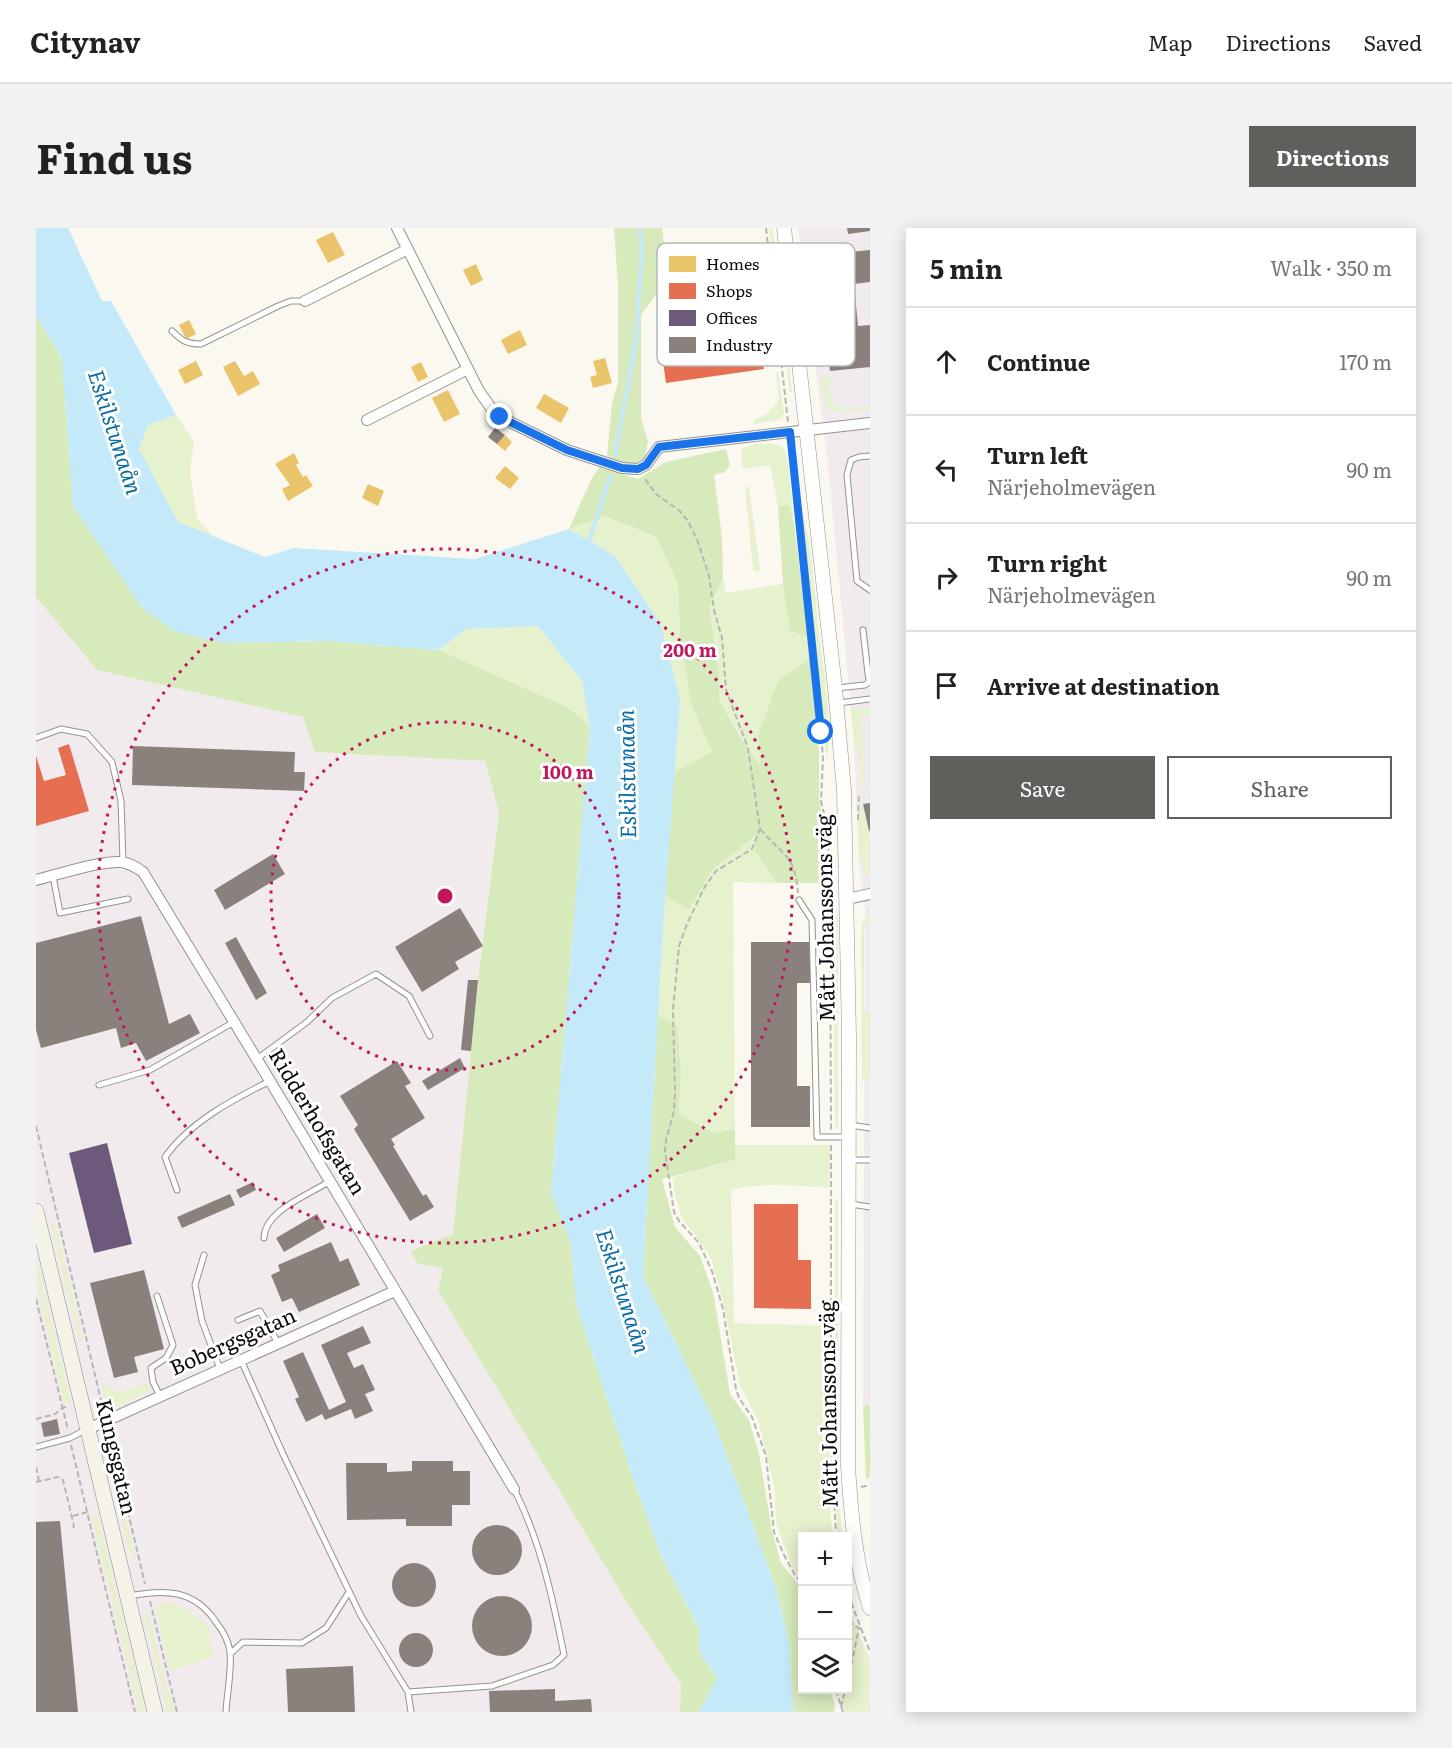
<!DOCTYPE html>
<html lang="en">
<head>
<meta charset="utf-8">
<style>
	body { margin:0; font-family:Literata,serif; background:#f2f2f2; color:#222 }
	.controls { position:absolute; right:18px; bottom:18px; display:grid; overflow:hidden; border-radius:0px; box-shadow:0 3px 15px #0003 }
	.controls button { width:54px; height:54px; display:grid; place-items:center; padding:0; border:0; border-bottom:2px solid #e0e0e0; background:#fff; color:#222; font:30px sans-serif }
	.stop { position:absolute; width:18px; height:18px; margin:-14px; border:4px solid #1a73e8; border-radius:50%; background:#fff }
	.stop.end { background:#1a73e8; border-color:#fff; box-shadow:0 2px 6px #0008 }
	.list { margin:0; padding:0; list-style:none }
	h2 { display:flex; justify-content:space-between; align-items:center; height:78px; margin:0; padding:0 24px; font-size:26px }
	h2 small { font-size:20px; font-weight:400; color:#767676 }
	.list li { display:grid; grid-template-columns:39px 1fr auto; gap:18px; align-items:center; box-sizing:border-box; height:108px; padding:0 24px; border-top:2px solid #e0e0e0 }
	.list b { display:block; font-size:22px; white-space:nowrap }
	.list p { margin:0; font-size:20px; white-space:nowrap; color:#767676 }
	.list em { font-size:20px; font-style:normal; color:#767676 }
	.actions { display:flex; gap:12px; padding:18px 24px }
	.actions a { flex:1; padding:14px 0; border:2px solid #605f5c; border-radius:0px; text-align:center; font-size:21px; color:#605f5c }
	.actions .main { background:#605f5c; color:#fff }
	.icon { flex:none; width:33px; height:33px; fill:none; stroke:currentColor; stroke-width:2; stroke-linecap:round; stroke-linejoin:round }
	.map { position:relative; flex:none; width:834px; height:1484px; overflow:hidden; border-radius:0px }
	header { display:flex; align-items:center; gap:36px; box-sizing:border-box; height:84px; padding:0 30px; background:#fff; border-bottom:2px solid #e0e0e0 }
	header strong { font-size:28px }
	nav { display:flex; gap:33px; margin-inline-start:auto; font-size:21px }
	.intro { display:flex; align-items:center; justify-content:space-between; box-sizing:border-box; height:144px; padding:0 36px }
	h1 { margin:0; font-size:42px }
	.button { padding:15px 27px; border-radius:0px; background:#605f5c; color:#fff; font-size:21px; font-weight:700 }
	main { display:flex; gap:36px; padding:0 36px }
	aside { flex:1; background:#fff; border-radius:0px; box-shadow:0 3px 15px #0003 }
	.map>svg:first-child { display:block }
	.industrial { fill:#f2ebee }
	.green { fill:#e6f1ce }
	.forest { fill:#d7eabc }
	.water { fill:#c4e9f8 }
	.homes { fill:#e9c46a }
	.shops { fill:#e76f51 }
	.offices { fill:#6d597a }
	.industry { fill:#8a817c }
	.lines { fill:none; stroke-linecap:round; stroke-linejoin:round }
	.stream { stroke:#c4e9f8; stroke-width:4 }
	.service-casing { stroke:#94928f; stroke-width:7 }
	.minor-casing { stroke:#94928f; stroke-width:12 }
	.tertiary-casing { stroke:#94928f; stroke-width:15 }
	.secondary-casing { stroke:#8a8985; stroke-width:16 }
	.path { stroke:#b7b7b5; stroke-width:2; stroke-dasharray:6 3; stroke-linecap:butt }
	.service { stroke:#fefefd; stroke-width:5 }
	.minor { stroke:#fefefd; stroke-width:10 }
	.tertiary { stroke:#fefefd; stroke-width:14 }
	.secondary { stroke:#f5f3e8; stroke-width:15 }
	.route { stroke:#1a73e8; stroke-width:8 }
	.ring { fill:none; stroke:#c2185b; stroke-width:3; stroke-dasharray:3 6 }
	.labels { text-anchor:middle; stroke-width:6; stroke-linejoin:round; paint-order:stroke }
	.street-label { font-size:21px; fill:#0c0c0c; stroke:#fff }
	.water-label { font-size:22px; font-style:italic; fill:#0d6fa7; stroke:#fff }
	.key { fill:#fff; stroke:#b6b6b6; stroke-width:1.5 }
	.key-label { font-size:16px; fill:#0c0c0c }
	.centre { fill:#c2185b; stroke:#fff; stroke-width:3 }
	.ring-label { font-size:18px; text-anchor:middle; font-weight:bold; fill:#c2185b; stroke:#fff; stroke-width:6; stroke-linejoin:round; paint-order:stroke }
</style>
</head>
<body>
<header>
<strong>Citynav</strong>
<nav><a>Map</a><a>Directions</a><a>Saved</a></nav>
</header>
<div class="intro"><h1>Find us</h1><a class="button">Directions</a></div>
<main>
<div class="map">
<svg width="834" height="1484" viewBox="0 0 834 1484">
	<rect width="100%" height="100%" fill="#fbf8f0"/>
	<!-- industrial -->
	<path class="industrial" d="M762 0H834V1177L827 1178 829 682 823 638 818 513 792 236Z
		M0 369 61 442 267 489 280 524 449 533 463 584 442 752 417 1006 375 1023 407 1039 402 1063 594 1379 645 1457 644 1484H0Z"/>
	<!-- green -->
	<path class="green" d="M733 0 737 3 740 24 756 164H754Z
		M742 143 748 186 745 191 718 196V192L731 186 743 172 740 144Z
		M794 148C796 154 793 155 793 161 793 168 797 174 800 179L808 181 834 179V182C798 186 788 191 785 149Z
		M140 187 158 214 154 243 161 291 177 308 142 294 103 222 112 197Z
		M720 216H740L747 220 752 233 758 296 753 277 742 279 734 237 707 241 705 235 706 220Z
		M709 259H713L724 342 722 344 717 342Z
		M765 278C776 316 778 357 782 396 787 441 797 488 791 533Z
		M569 288 621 309 642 357 644 407 655 476 676 524 638 544 644 471 579 328 533 301Z
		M687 350 690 365 747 356 754 403 772 409 774 430 742 454 722 506 724 539 683 471V442L673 379Z
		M502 398 546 453 554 499 533 480 403 422 430 401Z
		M834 480V485L825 488 829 564 827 576 834 608V648L828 644 824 626 823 592 827 569 824 534 818 513 815 481Z
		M719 607V623L741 655 697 654 699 901 677 905 643 886 645 843 641 798 622 787 629 667 653 682 676 642Z
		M799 675 802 688V899H799L797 678Z
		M834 684V689L828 699V784L834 785V851H826L825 715 826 695Z
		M699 917H794L793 960C761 957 727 955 695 961L698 1095 793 1098V1240L795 1293 798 1308H766V1351L757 1340 746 1313 740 1294 739 1263 723 1195 704 1157 687 1073 675 1030 645 988 638 962 637 950 699 932Z
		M799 971 802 973V1071L799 1075Z
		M19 995 47 1112H43L15 996Z
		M0 1035 1 1036 35 1174 28 1175 2 1061Z
		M799 1094 802 1096 803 1272 806 1308H801L798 1237Z
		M66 1155 83 1165 111 1156 113 1163 77 1180 72 1179 68 1171Z
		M69 1205 100 1334 94 1324 91 1314 66 1212 67 1206Z
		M62 1288 109 1484H103L56 1289Z
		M133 1375C152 1380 164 1389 176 1405L174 1406 177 1429 134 1443 119 1377Z
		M812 1375 821 1402 834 1431V1484H809L803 1462H812Z
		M112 1382 130 1459 136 1470 138 1484H132L109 1391Z"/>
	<!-- forest -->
	<path class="forest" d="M578 0H626L632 51 605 87V191L612 213 609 230 600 237 590 236 571 228 576 175 582 155V58Z
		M0 87 26 131 37 278 189 415 291 413 403 422 533 480 554 499 515 965 535 1016 540 1076 598 1253 626 1330 663 1400 664 1425 681 1450 663 1484H644L645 1457 594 1379 402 1063 407 1039 382 1036 375 1023 417 1006 442 752 463 584 449 533 279 524 267 489 61 442 0 369Z
		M690 221 694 237 689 244 678 247 686 309 687 350 673 379 683 442V471L704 508 724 538 722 507 742 453 774 430 783 525V570L787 594 789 655H741L719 623V608L676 642 653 682 629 667 638 544 676 524 655 476 644 407 642 357 621 309 569 288 533 301 555 252 563 239 602 251 630 234Z
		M753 277 758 296 772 409 754 403 747 356 742 279Z
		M622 787 641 798 645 843 643 886 677 905 699 901V932C675 938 650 946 626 951L639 999 664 1028 677 1064 694 1166 713 1192 723 1226 736 1303 745 1335 766 1361V1462H794L799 1477 798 1484H757L753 1415 739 1357 678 1194 607 1048Z
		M834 1177V1249L830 1252 827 1178Z"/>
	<!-- water -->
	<path class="water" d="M0 0H32L66 73H75L140 187 112 197 103 221 142 294 229 329 258 320 439 331 533 301 579 328 624 395 644 471 627 701 607 1048 678 1193 739 1357 753 1415 757 1484H663L681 1450 664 1425 663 1400 626 1330 598 1253 540 1076 535 1016 515 965 554 499 546 453 502 398 430 401 403 422 291 413 189 415 140 404 106 380 37 278 26 131 0 87Z"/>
	<!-- homes -->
	<path class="homes" d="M297 4 309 27 292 35 280 12Z
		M440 36 447 52 435 58 427 42Z
		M153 92 160 106 150 111 143 97Z
		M484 102 491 117 472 126 465 112Z
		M569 130 576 155 557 160 554 149 561 147 557 133Z
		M160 133 167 147 149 156 142 142Z
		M199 133 208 148 217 143 224 156 202 168 187 139Z
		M385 134 392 149 382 154 375 139Z
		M412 162 424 186 408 194 396 170Z
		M508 166 533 180 525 195 500 180Z
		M469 207 476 214 469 223 461 216Z
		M258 225 263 235 260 237 267 249 270 247 277 258 252 273 246 261 254 257 239 236Z
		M469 238 483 250 474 261 459 250Z
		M332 256 348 263 342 278 326 270Z"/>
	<!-- shops -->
	<path class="shops" d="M718 49 720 67H725L733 137H727L728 141 630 155 626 126 630 106 653 103 651 79 664 77 661 54Z
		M33 516 53 583 0 598V528L8 553 30 547 22 520Z
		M718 976H762V1032H775V1081L718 1080Z"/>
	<!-- offices -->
	<path class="offices" d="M71 915 96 1016 58 1025 33 925Z"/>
	<!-- industry -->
	<path class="industry" d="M811 0H834V3L812 6Z
		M834 22V54L818 56 822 98 834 97V139L794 143 782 27Z
		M459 200 469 207 461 216 452 209Z
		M97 518 259 524 258 544H269L268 563 96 557Z
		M834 575V603H833L827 576Z
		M237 626 249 646 189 682 178 662Z
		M424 680 447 718 419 734 423 741 386 764 359 719Z
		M105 688 133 796 154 786 164 805 110 833 100 815 85 820 80 800 5 820 0 802V715Z
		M200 709 231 765 220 772 189 715Z
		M715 714H776V755H761V858H774V899H715Z
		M432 752H442L435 823 425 822Z
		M424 830 429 840 392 862 386 853Z
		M361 833 375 855 369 858 389 890 355 911 359 917 357 918 387 968 390 966 398 979 374 993 318 901 322 897 304 868Z
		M217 954 220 962 204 970 200 962Z
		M194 966 199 977 146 1000 141 989Z
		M281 986 289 1000 248 1024 240 1010Z
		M295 1014 304 1034 312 1030 324 1057 263 1084 256 1070 246 1074 235 1047 244 1043 242 1037Z
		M108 1042 128 1121 98 1129 102 1144 78 1150 54 1055Z
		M327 1098 335 1115 311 1125 318 1140 327 1136 339 1162 329 1166 337 1183 319 1191 315 1181 289 1192 286 1186 270 1194 259 1171 263 1169 247 1133 267 1124 293 1182 310 1174 285 1117Z
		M226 1100 230 1109 189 1128 185 1118Z
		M21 1191 24 1206 8 1209 5 1195Z
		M376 1233H417V1243H434V1277H416V1298H370V1291L311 1292 310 1235H351V1244L376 1243Z
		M24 1293 42 1484H0V1294Z
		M436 1322a25 25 0 1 1 50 0a25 25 0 1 1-50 0Z
		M356 1357a22 22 0 1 1 44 0a22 22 0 1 1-44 0Z
		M436 1398a30 30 0 1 1 60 0a30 30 0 1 1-60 0Z
		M363 1422a17 17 0 1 1 34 0a17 17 0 1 1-34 0Z
		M317 1438 319 1484H252L250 1441Z
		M519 1461V1473L555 1471 556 1484H454L453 1463Z"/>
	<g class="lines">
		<!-- stream -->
		<path class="stream" d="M579 227 600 113 606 21 604 0
			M552 316 574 248"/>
		<defs>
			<path id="service" d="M136 103C146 113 151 116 165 116L242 78 255 73H269
				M834 228 823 229 815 232 811 247 821 353 834 362
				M801 460 829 457 833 454 827 402
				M802 475 834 471
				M0 510 25 501 51 506 76 534 85 573 87 634
				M17 648 24 685 92 671
				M763 672 776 692 781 909H811
				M221 831 271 794 296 770 340 746 373 768 394 808
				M63 857 114 842 198 794
				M814 897 834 900
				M814 932H834
				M141 962 129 929C154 894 196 872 234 853
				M815 976 834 979
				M228 1010C229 982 273 967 294 953
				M168 1027 159 1057 166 1093 184 1141
				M121 1068 137 1117 130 1130 115 1140 117 1154 124 1168
				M202 1092 224 1083 242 1115
				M205 1132 247 1226 325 1388 372 1464 375 1484
				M0 1219 34 1210 49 1202
				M93 1368C128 1361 158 1361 180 1394 187 1403 192 1411 194 1423 196 1442 191 1465 190 1484
				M194 1426 207 1414 266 1415 290 1400 313 1364
				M372 1464 456 1458 517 1437 528 1427C517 1371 504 1312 478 1261"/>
			<path id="minor" d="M361 0 443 163 455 180 464 189 531 222 586 240 602 241 610 237 623 219 834 195
				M269 73 372 21
				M331 192 432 141
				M0 652C24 646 62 633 85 634 94 635 100 639 107 644L234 853 478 1261
				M811 671 834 666
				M52 1201 359 1063"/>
			<path id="tertiary" d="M748 0 799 460 808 562 813 808 812 1238C815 1286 819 1334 834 1380"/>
			<path id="secondary" d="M0 983 119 1484"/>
		</defs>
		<!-- service casing -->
		<use href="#service" class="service-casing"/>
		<!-- minor casing -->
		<use href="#minor" class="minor-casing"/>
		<!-- tertiary casing -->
		<use href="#tertiary" class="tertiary-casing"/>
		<!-- secondary casing -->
		<use href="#secondary" class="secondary-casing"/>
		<!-- path -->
		<path class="path" d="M730 0 752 194
			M755 214 780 442 787 530 785 573 791 599 792 613 794 670 795 902
			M609 251 620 266 644 283 652 293 662 314 673 348 678 382 686 410 690 462 712 520 724 601 716 621 680 643 668 660 651 696 643 718 637 782 639 865 638 883 630 912 629 923 638 984 643 993 663 1015 676 1043 687 1081 700 1161 703 1170 716 1189 730 1228 738 1304 748 1327 759 1347 766 1356
			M822 592 823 565
			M724 601C747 628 759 626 762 665
			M0 898 67 1181
			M795 917V1216L800 1308
			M0 1071 32 1202
			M0 1191 19 1186 26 1180 33 1178
			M73 1204 109 1356
			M35 1217 99 1484
			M0 1239 3 1253
			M0 1254 22 1249 27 1252 38 1298 36 1302
			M825 1259 834 1257
			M37 1288 52 1284
			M812 1366 834 1424
			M114 1373 141 1484
			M812 1393 823 1400 812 1452
			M800 1462 807 1484
			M805 1479 809 1462"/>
		<!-- service -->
		<use href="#service" class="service"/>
		<!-- minor -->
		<use href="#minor" class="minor"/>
		<!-- tertiary -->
		<use href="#tertiary" class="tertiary"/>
		<!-- secondary -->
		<use href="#secondary" class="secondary"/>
	</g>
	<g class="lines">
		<!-- route -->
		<path class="route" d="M464 189 531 222 586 240 602 241 610 237 623 219 754 204 785 504"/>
	</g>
	<!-- distance rings -->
	<g class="ring">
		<circle cx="409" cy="668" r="174"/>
		<circle cx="409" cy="668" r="347"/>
	</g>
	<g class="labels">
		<!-- street labels -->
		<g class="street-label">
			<text transform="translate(790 690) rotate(-91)" y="7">Mått Johanssons väg</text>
			<text transform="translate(281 894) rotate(59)" y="7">Ridderhofsgatan</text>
			<text transform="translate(197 1114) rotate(-24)" y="7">Bobergsgatan</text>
			<text transform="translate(793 1176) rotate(-91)" y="7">Mått Johanssons väg</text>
			<text transform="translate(80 1229) rotate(77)" y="7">Kungsgatan</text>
		</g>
		<!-- water labels -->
		<g class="water-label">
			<text transform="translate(79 204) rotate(72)" y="8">Eskilstunaån</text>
			<text transform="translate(591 546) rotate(-91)" y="8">Eskilstunaån</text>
			<text transform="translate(587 1063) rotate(72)" y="8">Eskilstunaån</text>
		</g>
	</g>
	<!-- legend -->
	<rect x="621" y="15" width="198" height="123" rx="9" class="key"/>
	<rect x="633" y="28" width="27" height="16" fill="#e9c46a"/>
	<rect x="633" y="55" width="27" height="16" fill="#e76f51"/>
	<rect x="633" y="82" width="27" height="16" fill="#6d597a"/>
	<rect x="633" y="109" width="27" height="16" fill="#8a817c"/>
	<g class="key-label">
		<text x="670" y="42">Homes</text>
		<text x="670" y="69">Shops</text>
		<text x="670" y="96">Offices</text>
		<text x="670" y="123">Industry</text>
	</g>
	<circle cx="409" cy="668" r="9" class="centre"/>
	<g class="ring-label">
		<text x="654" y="429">200 m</text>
		<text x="532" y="551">100 m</text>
	</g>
</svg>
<div class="controls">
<button>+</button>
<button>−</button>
<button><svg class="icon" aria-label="layers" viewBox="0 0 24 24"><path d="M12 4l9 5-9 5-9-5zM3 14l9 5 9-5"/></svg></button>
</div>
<div class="stop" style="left:785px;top:504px"></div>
<div class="stop end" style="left:464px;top:189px"></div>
</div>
<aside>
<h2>5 min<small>Walk · 350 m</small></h2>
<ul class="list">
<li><svg class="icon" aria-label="ahead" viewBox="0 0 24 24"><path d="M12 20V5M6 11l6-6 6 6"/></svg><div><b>Continue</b></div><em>170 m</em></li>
<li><svg class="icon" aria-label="left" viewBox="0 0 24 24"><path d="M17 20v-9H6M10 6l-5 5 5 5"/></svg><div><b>Turn left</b><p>Närjeholmevägen</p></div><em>90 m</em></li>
<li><svg class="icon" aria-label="right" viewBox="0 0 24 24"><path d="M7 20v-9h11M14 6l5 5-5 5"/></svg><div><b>Turn right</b><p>Närjeholmevägen</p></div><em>90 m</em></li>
<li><svg class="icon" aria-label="arrive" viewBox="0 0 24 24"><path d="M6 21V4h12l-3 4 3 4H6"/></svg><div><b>Arrive at destination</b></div></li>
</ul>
<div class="actions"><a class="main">Save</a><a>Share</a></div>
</aside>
</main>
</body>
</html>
